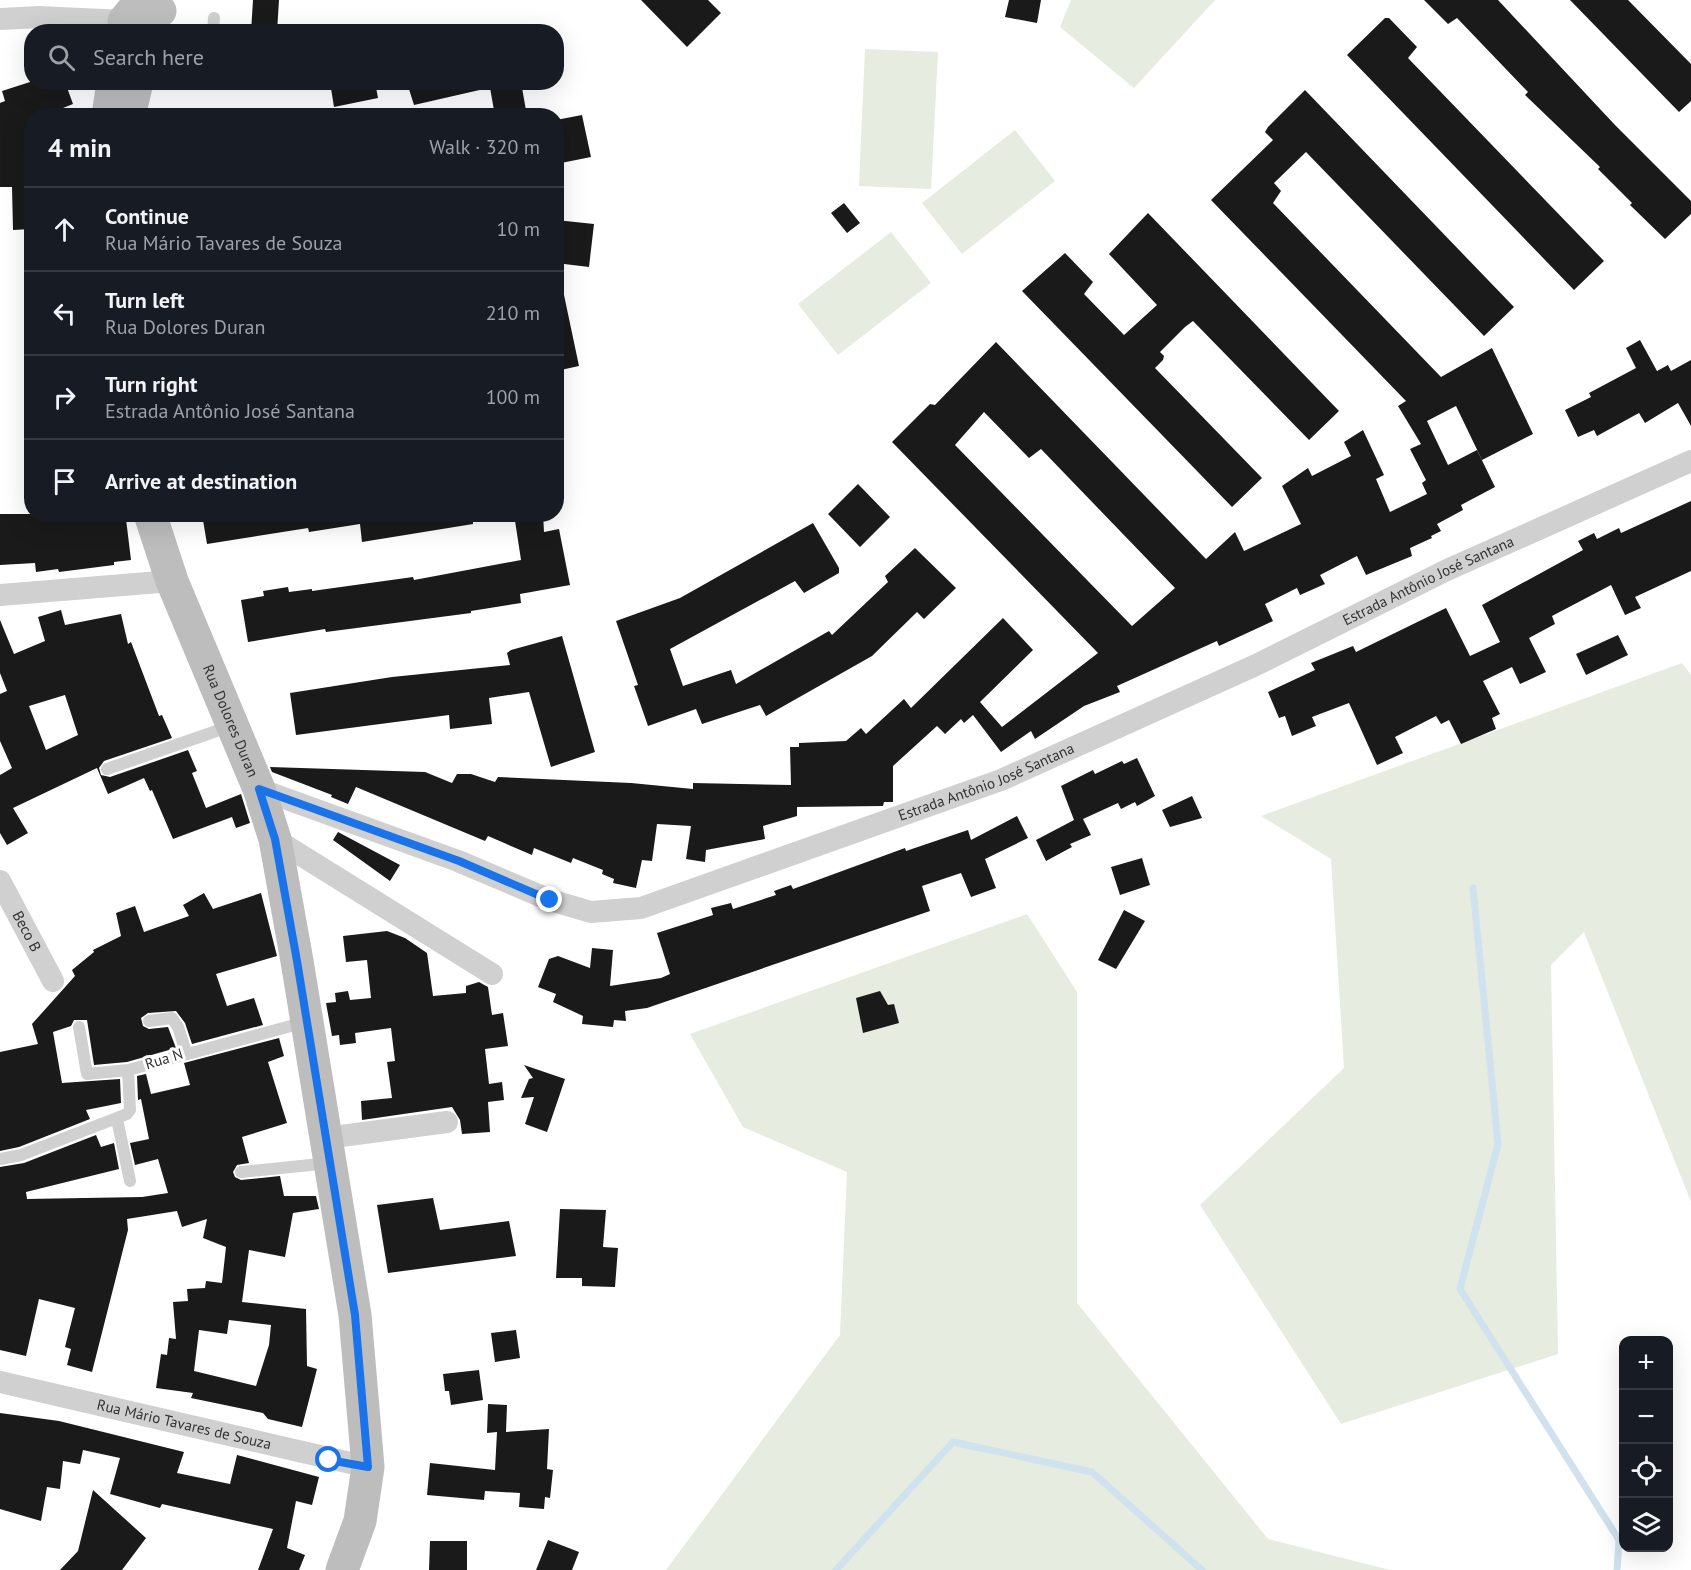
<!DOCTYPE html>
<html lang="en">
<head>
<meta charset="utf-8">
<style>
	body { margin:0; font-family:"PT Sans",sans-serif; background:#242831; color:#f1f3f6 }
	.controls { position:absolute; right:18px; bottom:18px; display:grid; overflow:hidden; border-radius:12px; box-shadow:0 6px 24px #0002 }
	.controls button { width:54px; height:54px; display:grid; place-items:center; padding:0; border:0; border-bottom:2px solid #363941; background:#171b24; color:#f1f3f6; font:30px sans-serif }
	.stop { position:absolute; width:18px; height:18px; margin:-14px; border:4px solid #1a73e8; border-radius:50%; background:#fff }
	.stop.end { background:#1a73e8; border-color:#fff; box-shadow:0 2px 6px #0008 }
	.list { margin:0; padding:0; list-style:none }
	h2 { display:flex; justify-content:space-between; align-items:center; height:78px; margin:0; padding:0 24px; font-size:26px }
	h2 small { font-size:20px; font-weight:400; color:#9ea1a6 }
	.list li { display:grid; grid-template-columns:39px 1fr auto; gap:18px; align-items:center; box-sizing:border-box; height:84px; padding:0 24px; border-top:2px solid #363941 }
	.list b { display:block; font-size:22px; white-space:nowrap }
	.list p { margin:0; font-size:20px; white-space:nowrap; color:#9ea1a6 }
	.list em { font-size:20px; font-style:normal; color:#9ea1a6 }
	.icon { flex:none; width:33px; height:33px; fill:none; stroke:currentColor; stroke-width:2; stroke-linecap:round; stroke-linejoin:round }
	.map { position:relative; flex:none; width:1691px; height:1570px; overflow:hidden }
	.search { position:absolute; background:#171b24; box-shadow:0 6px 24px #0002; left:24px; top:24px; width:540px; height:66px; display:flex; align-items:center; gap:15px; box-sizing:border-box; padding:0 21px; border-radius:24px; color:#9ea1a6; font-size:22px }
	.panel { position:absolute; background:#171b24; box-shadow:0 6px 24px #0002; left:24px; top:108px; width:540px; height:414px; border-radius:24px }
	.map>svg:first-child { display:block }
	.green { fill:#e6ecdf }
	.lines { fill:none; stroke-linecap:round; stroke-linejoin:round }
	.stream { stroke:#cfe2ee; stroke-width:7 }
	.building { fill:#1a1a1a; fill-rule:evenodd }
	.lane { stroke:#d0d0d0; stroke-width:12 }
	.street { stroke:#d0d0d0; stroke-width:22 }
	.secondary { stroke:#bdbdbd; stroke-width:33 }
	.route { stroke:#1a73e8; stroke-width:8 }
	.labels { text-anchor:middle; stroke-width:6; stroke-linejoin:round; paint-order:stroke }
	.street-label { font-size:15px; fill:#333; stroke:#fff }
</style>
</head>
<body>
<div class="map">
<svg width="1691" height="1570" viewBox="0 0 1691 1570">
	<rect width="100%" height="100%" fill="#fff"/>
	<!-- green -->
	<path class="green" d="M1071 0H1215L1134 88 1060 27Z
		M865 49 938 52 931 189 859 186Z
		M1015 130 1055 181 962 254 922 203Z
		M891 232 931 283 838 355 798 304Z
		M1682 663 1691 675V1202L1584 932 1551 965 1558 1354 1341 1424 1200 1205 1344 1068 1331 859 1261 816Z
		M1027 914 1077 992V1303L1268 1539 1390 1570H666L840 1335 847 1172 743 1127 690 1034Z"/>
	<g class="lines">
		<!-- stream -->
		<path class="stream" d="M1473 888 1498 1144 1460 1289 1619 1540 1617 1570
			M836 1570 953 1442 1092 1472 1202 1570"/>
	</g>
	<!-- building -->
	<path class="building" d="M253 0H279L277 32H251Z
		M641 0H708L721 13 687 47Z
		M1009 0H1041L1037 23 1005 17Z
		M1424 0H1498L1615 125 1691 201V214L1665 239 1630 205 1632 203 1598 169 1600 167 1525 95 1528 92 1457 18 1448 24Z
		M1570 0H1628L1691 64V101L1679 112Z
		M1385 18H1389L1417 47 1408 58 1604 261 1574 290 1347 55Z
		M30 82H65L73 104 43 116H32V229L13 230 12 187H0V103L5 101 2 91Z
		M330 82H375L378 98 334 107Z
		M427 82H483L484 89 414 105 408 86Z
		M489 82H521L527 116H495Z
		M1305 90 1514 307 1484 336 1306 152 1274 183 1281 191 1273 203 1441 377 1492 348 1533 434 1482 460 1456 406 1427 421 1448 465 1477 450 1495 487 1461 505 1463 510 1437 524 1441 531 1431 536 1432 538 1410 548 1412 556 1366 575 1357 556 1320 575 1325 584 1300 595 1297 588 1265 604 1273 621 1219 646 1217 641 1117 686 1120 692 1084 706 1035 739 1031 731 1001 752 973 715 964 723 961 719 945 734 937 726 893 766V802H884L883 806 797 807V816L763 826 765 839 706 850 705 862 686 859 691 826 657 824 652 861 642 860 636 888 613 883 614 879 602 874 603 870 573 858 571 863 534 848 532 855 488 836 485 841 356 787 348 804 331 797 332 795 272 772 270 767 425 772 452 783 457 774H471L495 782 498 777 631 783 693 789V783L791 785 790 747H799V743L846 741 861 728 866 734 904 699 911 708 1003 618 1033 650 980 702 1002 727 1098 653 892 442 930 404 935 405 996 342 1206 559 1235 532 1244 551 1301 524 1282 486 1308 468 1312 476 1351 456 1344 442 1363 430 1384 475 1376 479 1390 512 1427 494 1422 483 1426 480 1410 449 1421 444 1398 406 1406 401 1211 200 1273 140 1265 132 1268 127ZM984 412 1029 458 1041 449 1175 588 1132 626 955 445Z
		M582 115 591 157 556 164V120Z
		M844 203 860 223 847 233 831 213Z
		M1148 213 1339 411 1309 440 1193 321 1185 327 1160 352 1164 356 1163 360 1155 368 1262 478 1232 507 1022 291 1065 253 1093 282 1084 294 1124 335 1157 305 1109 254Z
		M556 220 594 224 589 267 556 263Z
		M564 295 579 366 556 371V296Z
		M1640 340 1657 371 1668 365 1671 371 1691 360V426L1678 403 1645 423 1639 413 1597 436 1594 430 1578 437 1565 410 1591 397 1589 393 1636 368 1626 348Z
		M858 484 890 517 860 547 828 514Z
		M1691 501V571L1635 597 1641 608 1625 615 1611 585 1552 616 1555 624 1529 638 1546 672 1520 684 1512 667 1483 681 1500 714 1492 718 1496 729 1461 744 1449 720 1441 724 1436 716 1395 737 1403 753 1377 765 1349 703 1312 717 1316 726 1292 736 1285 716 1279 718 1268 692 1315 670 1311 663 1353 646 1356 652 1446 608 1470 656 1500 642 1482 605 1583 550 1578 541 1594 533 1597 539 1619 528 1621 533Z
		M0 514H86L87 521 126 519 131 560 114 562V565L59 572 58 569 36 572 35 563 0 565Z
		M202 514H473V524L362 542 360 524 309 532 308 528 207 544Z
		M514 514H543L544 532 559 529 570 585 520 594 521 603 471 611V613L326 632 325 629 248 642 241 600 264 596 263 591 288 587 289 592 312 589V591L413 577 414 580 521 560Z
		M813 523 839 568V573L804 593 795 581 670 649 683 686 731 670 736 684 829 631 832 635 888 582 885 576 915 548 956 588 924 619 917 612 872 656 766 716 760 705 702 724 696 709 648 726 634 686 638 685 616 621 680 598Z
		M61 610 65 625 121 614 128 644 131 642 159 716 162 715 172 738 104 761 99 768 101 775 110 777 188 750 197 771 192 773 206 808 241 794 250 823 236 828 232 817 173 839 152 790 150 791 144 778 108 794 97 768 13 808 28 833 7 845 0 833V775L12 768 0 741V694L7 691 0 673V620L14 654 45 641 38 617ZM65 695 78 735 46 750 29 706Z
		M1618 635 1628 655 1586 675 1576 654Z
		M562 636 595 752 551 767 529 692 489 698 492 724 450 729 449 715 296 735 290 693 392 677 510 665 507 653 511 650Z
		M1137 758 1155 796 1137 806 1135 802 1121 809 1118 803 1083 819 1091 835 1070 844 1072 847 1046 861 1036 840 1074 820 1061 786 1093 770 1095 774 1122 761 1124 764Z
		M1192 796 1202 818 1170 827 1162 810Z
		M1017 816 1028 838 985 859 996 888 971 897 961 873 922 886 930 911 647 1008 625 1011 626 1021 614 1020 613 1027 582 1024 583 1016 553 1002 556 994 538 987 549 959 558 956 590 968 592 948 613 950 610 986 661 978 670 974 657 933 713 915 711 908 731 903 733 909 776 895 774 891 791 885 793 889 905 848 906 851 968 830 971 840Z
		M338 832 400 865 390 881 333 840Z
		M1142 858 1150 885 1120 895 1111 867Z
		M204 893 213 909 261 893 277 956 216 974 227 1006 254 998 263 1025 192 1044 185 1023 176 1011 148 1013 141 1018 143 1026 149 1029 168 1027 176 1048 127 1062 94 1065 87 1020H74L71 1026 53 1032 62 1083 120 1079 121 1103 86 1110 90 1119 19 1147 0 1151V1052L38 1044 32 1024 75 976 72 970 94 952 93 950 121 936 116 913 135 906 144 932 189 916 183 905Z
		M1124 910 1145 921 1116 969 1098 960Z
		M387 931 405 938 427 953 433 996 466 993V986L479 982 488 987 492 1015 503 1013 508 1046 485 1049 489 1084 502 1082 504 1100 488 1102 490 1132 462 1134 460 1120 452 1107 362 1120 361 1101 392 1098 387 1062 395 1061 391 1028 355 1033 356 1043 340 1045 339 1035 332 1036 326 1003 336 1002 335 993 348 991 350 1000 371 998 367 960 346 962 343 936Z
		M880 991 888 1005 894 1004 899 1023 863 1033 856 998Z
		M279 1038 284 1056 268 1062 287 1123 242 1137 249 1163 237 1165 233 1172 235 1177 241 1180 280 1176 284 1196H316L319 1209 293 1213 285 1257 249 1250 242 1302 306 1309 307 1366 317 1369 302 1427 268 1419 263 1413 191 1398 193 1393 156 1388 161 1354 167 1355 169 1338 176 1339 173 1302 188 1301 187 1289 205 1288 206 1281 222 1283 226 1247 203 1238 207 1219 182 1227 177 1211 127 1219 128 1230 92 1372 67 1365 71 1349 65 1347 75 1308 39 1299 26 1356 0 1350V1167L24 1163 96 1135 101 1147 114 1143 119 1169 26 1192 27 1199 142 1197 168 1193 158 1159 135 1165 130 1143 149 1139 141 1099 138 1100 137 1076 146 1074 151 1094 190 1085 184 1063ZM229 1320 271 1325 269 1345 256 1386 194 1371 199 1330 227 1334Z
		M524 1065 565 1079 547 1132 525 1124 534 1097 521 1098 529 1079 533 1078Z
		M433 1198 440 1230 509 1221 516 1256 388 1273 377 1205Z
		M560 1209 606 1210 603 1247 618 1248 615 1287 582 1286V1278H556Z
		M516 1330 520 1358 495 1362 491 1333Z
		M479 1370 483 1400 451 1405 449 1391H445L443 1374Z
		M488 1404 507 1405 506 1432 549 1429 547 1469 553 1470 550 1498 545 1497 544 1509 519 1507 520 1493 485 1491 484 1500 427 1495 430 1463 495 1470 497 1432 487 1433Z
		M0 1413 59 1421 184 1452 177 1473 230 1484 237 1455 319 1477 312 1505 296 1501 287 1548 305 1555 299 1570H258L273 1529 162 1504 160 1508 110 1494 120 1458 83 1450 80 1464 63 1461 60 1489 47 1487 41 1521 0 1509Z
		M93 1490 146 1538 122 1570H60L78 1551Z
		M548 1540 579 1552 572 1570H536Z
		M430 1541H467V1570H429Z"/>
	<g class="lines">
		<!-- lane -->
		<path class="lane" d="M213 32 214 18
			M107 769 231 726
			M149 1021 172 1018 178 1027 186 1052
			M79 1027 87 1074 128 1070
			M117 1119 130 1181
			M0 1159 21 1155 127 1114 130 1110 128 1070 306 1022
			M241 1172 330 1163"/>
		<!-- street -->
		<g class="street">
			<path d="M0 19 39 17 124 21"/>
			<path d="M0 595 172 581"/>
			<path id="s1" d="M259 789 458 861 550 900 591 912 641 908 1001 780 1256 665 1447 570 1691 461"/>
			<path d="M275 839 492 974"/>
			<path id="s2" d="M0 881 53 981"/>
			<path d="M326 1138 447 1122"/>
			<path id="s3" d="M0 1382 368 1467"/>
		</g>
		<!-- secondary -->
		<g class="secondary">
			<path d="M130 32 124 21 133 10 149 8 160 11"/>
			<path d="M108 116 113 82"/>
			<path d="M129 116 137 82"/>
			<path id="s4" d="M150 514 172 581 259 789 275 839 297 961 355 1315 368 1467 360 1521 342 1570"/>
		</g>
	</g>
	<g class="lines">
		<!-- route -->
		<path class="route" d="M329 1460 368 1467 355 1315 297 961 275 839 259 789 459 861 550 900"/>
	</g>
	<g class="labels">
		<!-- street labels -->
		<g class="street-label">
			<text dy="5" stroke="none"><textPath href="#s1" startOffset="1258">Estrada Antônio José Santana</textPath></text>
			<text dy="5" stroke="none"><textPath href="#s4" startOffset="222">Rua Dolores Duran</textPath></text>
			<text dy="5" stroke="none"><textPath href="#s1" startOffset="772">Estrada Antônio José Santana</textPath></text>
			<text dy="5" stroke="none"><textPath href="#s2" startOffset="57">Beco B</textPath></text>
			<text transform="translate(164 1059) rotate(-17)" y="5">Rua N</text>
			<text dy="5" stroke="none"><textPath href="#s3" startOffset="189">Rua Mário Tavares de Souza</textPath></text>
		</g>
	</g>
</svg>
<div class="controls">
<button>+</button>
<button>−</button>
<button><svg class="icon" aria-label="locate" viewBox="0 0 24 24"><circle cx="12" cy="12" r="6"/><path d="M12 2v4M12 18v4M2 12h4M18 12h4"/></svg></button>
<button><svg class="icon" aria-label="layers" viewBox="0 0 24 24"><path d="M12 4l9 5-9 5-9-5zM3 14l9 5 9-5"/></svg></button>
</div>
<div class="stop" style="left:329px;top:1460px"></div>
<div class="stop end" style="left:550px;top:900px"></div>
<div class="search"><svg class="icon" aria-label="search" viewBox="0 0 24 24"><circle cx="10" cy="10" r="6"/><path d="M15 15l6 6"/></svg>Search here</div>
<section class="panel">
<h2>4 min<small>Walk · 320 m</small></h2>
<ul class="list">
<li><svg class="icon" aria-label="ahead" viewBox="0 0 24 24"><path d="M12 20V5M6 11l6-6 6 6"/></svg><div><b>Continue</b><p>Rua Mário Tavares de Souza</p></div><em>10 m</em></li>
<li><svg class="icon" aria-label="left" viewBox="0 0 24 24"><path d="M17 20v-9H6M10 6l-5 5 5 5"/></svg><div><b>Turn left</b><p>Rua Dolores Duran</p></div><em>210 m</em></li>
<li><svg class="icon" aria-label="right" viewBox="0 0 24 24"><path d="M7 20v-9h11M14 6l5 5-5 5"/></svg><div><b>Turn right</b><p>Estrada Antônio José Santana</p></div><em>100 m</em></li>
<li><svg class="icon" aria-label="arrive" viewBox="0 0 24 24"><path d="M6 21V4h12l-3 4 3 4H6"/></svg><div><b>Arrive at destination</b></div></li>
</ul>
</section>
</div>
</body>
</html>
